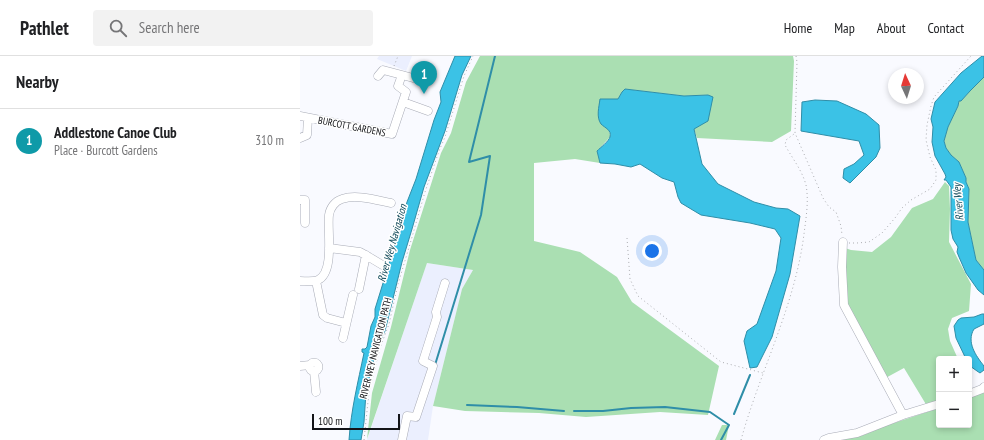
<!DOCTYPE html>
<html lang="en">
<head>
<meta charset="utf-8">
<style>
	body { margin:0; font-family:"PT Sans Narrow",sans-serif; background:#f2f2f2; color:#202124 }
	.controls { position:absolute; right:12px; bottom:12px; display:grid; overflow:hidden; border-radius:4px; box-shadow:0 2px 6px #0003 }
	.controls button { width:36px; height:36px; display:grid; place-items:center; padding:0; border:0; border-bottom:1px solid #e0e0e0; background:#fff; color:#202124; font:20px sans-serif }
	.compass { position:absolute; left:588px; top:12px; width:36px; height:36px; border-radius:50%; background:#fff; box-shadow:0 2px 6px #0003; rotate:356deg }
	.scale { position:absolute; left:12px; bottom:10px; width:88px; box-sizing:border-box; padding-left:4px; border:2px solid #131418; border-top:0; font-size:11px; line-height:14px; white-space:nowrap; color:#131418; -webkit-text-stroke:3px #fff; paint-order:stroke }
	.you { position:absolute; left:352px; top:195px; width:14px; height:14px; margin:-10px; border:3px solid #fff; border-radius:50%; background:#1a73e8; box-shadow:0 0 0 6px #1a73e833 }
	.badge { display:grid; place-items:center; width:26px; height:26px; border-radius:50%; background:#7c3aed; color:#fff; font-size:13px; font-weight:700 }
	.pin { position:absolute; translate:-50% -33px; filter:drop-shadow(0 1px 2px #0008) }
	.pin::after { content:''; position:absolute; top:21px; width:14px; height:12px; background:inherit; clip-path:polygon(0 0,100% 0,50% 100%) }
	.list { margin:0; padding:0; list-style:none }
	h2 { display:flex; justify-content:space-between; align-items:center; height:52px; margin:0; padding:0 16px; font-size:17px }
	h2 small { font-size:13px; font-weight:400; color:#757577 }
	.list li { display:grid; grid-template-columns:26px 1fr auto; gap:12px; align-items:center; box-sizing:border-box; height:64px; padding:0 16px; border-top:1px solid #e0e0e0 }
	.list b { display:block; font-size:15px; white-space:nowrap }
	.list p { margin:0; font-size:13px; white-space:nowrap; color:#757577 }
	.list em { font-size:13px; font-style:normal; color:#757577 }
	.icon { flex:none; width:22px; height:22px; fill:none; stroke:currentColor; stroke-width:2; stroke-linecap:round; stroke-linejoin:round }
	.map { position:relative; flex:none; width:684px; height:384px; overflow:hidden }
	header { display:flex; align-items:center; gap:24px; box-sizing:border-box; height:56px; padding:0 20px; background:#fff; border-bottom:1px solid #e0e0e0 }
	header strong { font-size:19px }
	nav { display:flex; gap:22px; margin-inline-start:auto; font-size:14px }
	.search { width:280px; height:36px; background:#f2f2f2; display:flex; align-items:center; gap:10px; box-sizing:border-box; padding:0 14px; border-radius:4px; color:#757577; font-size:15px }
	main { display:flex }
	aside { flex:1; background:#fff }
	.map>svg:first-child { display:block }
	.built { fill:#ebeffe }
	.green { fill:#aadfb2 }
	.water { fill:#3bc2e6; stroke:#2f8ea8 }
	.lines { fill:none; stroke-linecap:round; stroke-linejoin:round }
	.stream { stroke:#2f8ea8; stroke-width:2 }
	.minor-casing { stroke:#a9acb7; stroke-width:9 }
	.path { stroke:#acadb1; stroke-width:1; stroke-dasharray:1 3; stroke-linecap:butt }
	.minor { stroke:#fff; stroke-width:8 }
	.labels { text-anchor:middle; stroke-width:3; stroke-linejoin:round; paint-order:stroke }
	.street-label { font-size:10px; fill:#131418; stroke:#fff }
	.water-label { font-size:11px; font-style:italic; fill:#114959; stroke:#fff }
</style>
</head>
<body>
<header>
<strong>Pathlet</strong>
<div class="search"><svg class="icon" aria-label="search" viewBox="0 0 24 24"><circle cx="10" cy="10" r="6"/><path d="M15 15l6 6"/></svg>Search here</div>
<nav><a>Home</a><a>Map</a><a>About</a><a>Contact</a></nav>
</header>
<main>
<aside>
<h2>Nearby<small></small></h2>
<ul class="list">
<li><span class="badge" style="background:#0f9aa8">1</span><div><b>Addlestone Canoe Club</b><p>Place · Burcott Gardens</p></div><em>310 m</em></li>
</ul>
</aside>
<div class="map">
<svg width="684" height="384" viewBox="0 0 684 384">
	<rect width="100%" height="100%" fill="#f9faff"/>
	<!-- built -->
	<path class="built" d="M79 0H112L106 15 77 3Z
		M127 207 173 214 162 233 133 350 128 384H67Z"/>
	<!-- green -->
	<path class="green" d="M180 0H493L494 5 491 75 472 86 397 82 394 73 408 39 384 40 325 33 322 36 318 43H300L310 78V81L297 95 300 107 275 103 234 107V185L280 196 317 221 332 246 419 310 408 359 360 356 286 361 239 357 165 355 133 350 162 233 173 214 127 207 67 383 72 337 91 271 110 194 141 97 151 77 166 26Z
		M684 21V214L676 204 668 166 669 133 666 125V122L659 106 651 99 646 92 644 84 648 71 658 50 659 45H661L670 35Z
		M645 126 649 130 650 153 649 186 671 228 669 255 652 262 648 273 650 285 658 303H639V346L627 350 604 312 580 325 542 251 539 190 551 194 572 196 591 181 612 152 633 143Z
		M684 336V384H537L561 380 585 370 639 352V369H669V342Z
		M422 369H429L426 384H415Z"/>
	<!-- water -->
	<path class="water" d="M155 0H171L162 19 145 75 124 131 112 173 102 206 85 275 76 294 66 336 64 366 61 384H49C51 354 58 326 64 297L62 296V293H65L67 291 71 270 75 261V253L97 182 107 146 116 123 134 64 141 46 140 36Z
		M682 0H684V21L670 35 661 45H659L658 50 648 71 644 85 646 92 651 99 659 106 666 122V126L669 133 668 166 676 204 684 214V239L678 234 666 217 659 201 657 196 658 191 653 183 651 174V131L646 124H644L646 121 645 118 635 100 632 86 633 71 631 63 635 46 661 17Z
		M325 33 384 40 408 39 413 41 408 65 394 73 402 108 418 128 454 146 476 152 488 153 500 160 490 218 472 281 457 311 450 312 444 285 447 275 457 268 476 215 481 182 475 173 450 167 401 159 381 147 378 141 374 126 362 122 340 108 331 111 315 108 300 107 297 95C300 92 309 85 310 81 312 74 305 72 301 68 296 61 299 51 300 43H318L322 36Z
		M515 44 537 45 566 58 579 69 580 92 576 101 550 127 543 122 544 113 554 108 564 99 559 85 501 75 502 46Z
		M682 258H684V268L674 273C666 286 676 300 684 310V314L680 317 677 315 670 310 669 303H666L656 282 654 270 658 264 661 262 674 261Z"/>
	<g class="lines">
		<!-- stream -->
		<path class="stream" d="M135 309 181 159 190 100 169 106 195 0
			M167 349 217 351 264 355
			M274 355H303L331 352 365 351 410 356 429 369 421 384
			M434 358 450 319"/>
		<defs>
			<path id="minor" d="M78 20 83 14 102 19
				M103 46 128 55
				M0 60 92 78 106 36 98 30 102 19 113 22
				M0 82 7 79 8 62
				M0 144H5V167
				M29 192 60 196 69 201 84 210
				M0 225C6 225 13 226 18 224 35 216 27 174 29 159 30 152 35 145 42 143 56 138 76 144 91 147
				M16 225 23 259 27 262 46 267
				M59 233 66 199
				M43 282 53 239
				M9.5 311a4.5 4.5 0 1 1 9 0a4.5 4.5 0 1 1-9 0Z
				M0 310 10 309
				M14 315 16 336
				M669 338 682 333 684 331
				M603 359 639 348
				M102 384 107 360 116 361 133 310 123 305 137 261 136 256 145 227
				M524 384 529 382 557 377 603 359 544 249 542 211 543 186"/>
		</defs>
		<!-- minor casing -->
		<use href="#minor" class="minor-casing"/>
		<!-- path -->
		<path class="path" d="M496 0 497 6 495 77 523 142 529 151 536 156 541 170 542 179
			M94 10 98 0
			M327 182 330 223 338 240 421 306 463 317
			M549 187H557L569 186 582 177 595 162 602 152 611 144 630 133 636 124V114L630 101 626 84 627 69 631 50 634 41 671 0
			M64 384 69 336 80 292 89 268 98 228 110 188 125 136 139 95 145 81 164 20 173 0
			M441 384C460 315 495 250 504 178 506 162 509 145 506 129 502 114 492 102 485 89L486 84 494 78"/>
		<!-- minor -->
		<use href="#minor" class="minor"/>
	</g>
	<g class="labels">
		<!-- street labels -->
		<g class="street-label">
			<text transform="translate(52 70) rotate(11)" y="4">BURCOTT GARDENS</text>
			<text transform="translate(75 292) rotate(-76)" y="4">RIVER WEY NAVIGATION PATH</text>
		</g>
		<!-- water labels -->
		<g class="water-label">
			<text transform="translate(658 146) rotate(-95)" y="4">River Wey</text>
			<text transform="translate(92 187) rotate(-74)" y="4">River Wey Navigation</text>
		</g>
	</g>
</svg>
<div class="controls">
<button>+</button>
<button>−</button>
</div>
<svg class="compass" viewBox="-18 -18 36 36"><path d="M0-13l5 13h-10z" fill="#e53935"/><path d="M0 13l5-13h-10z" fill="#757577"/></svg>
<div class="scale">100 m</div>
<div class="you"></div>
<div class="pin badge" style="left:124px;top:38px;background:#0f9aa8">1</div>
</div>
</main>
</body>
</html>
